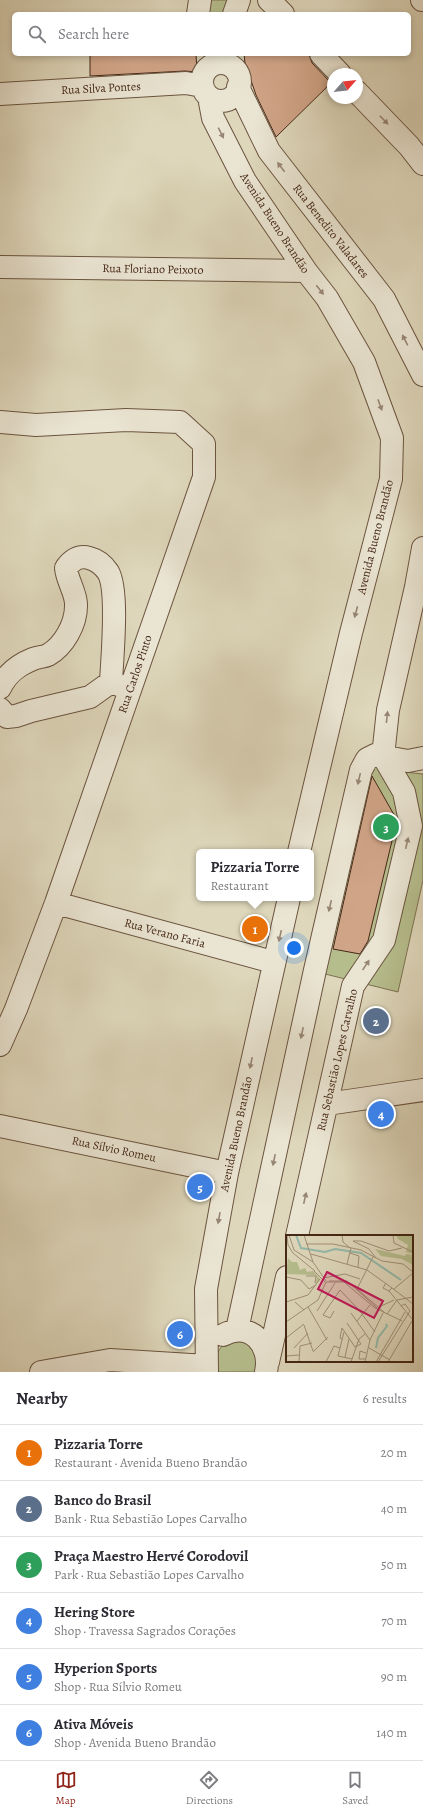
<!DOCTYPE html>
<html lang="en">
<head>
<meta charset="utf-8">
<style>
	body { margin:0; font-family:Alegreya,serif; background:#f7f7f7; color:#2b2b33 }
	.compass { position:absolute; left:327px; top:68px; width:36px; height:36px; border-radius:50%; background:#fff; box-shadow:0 2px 6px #0003; rotate:62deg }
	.you { position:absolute; left:294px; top:948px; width:14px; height:14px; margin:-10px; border:3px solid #fff; border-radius:50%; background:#1a73e8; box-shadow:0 0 0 6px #1a73e833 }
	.badge { display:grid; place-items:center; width:26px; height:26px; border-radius:50%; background:#8f2418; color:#fff; font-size:13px; font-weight:700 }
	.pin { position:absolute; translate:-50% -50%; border:2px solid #fff; box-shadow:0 1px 4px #0006 }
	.popup { position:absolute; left:196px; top:849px; width:118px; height:52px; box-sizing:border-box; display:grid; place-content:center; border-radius:6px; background:#fff; filter:drop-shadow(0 1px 3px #0005); font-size:13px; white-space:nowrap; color:#7c7c81 }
	.popup b { font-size:15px; color:#2b2b33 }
	.popup::after { content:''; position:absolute; left:50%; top:100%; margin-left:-8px; border:8px solid transparent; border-top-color:#fff }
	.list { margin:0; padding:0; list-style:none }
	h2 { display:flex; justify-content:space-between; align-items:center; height:52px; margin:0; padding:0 16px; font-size:17px }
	h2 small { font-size:13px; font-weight:400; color:#7c7c81 }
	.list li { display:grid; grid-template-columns:26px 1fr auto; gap:12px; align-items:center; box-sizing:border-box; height:56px; padding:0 16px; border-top:1px solid #e1e1e2 }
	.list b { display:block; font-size:15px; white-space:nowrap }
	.list p { margin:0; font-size:13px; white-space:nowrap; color:#7c7c81 }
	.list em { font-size:13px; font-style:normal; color:#7c7c81 }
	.icon { flex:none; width:22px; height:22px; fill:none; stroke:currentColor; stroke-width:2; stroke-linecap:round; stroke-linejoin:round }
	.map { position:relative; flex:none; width:423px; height:1372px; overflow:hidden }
	.search { position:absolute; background:#fff; box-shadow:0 2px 6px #0003; left:12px; right:12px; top:12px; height:44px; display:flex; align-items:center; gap:10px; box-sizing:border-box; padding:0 14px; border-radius:6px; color:#7c7c81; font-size:15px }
	.sheet { height:388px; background:#fff }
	nav { display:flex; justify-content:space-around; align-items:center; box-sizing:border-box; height:56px; border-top:1px solid #e1e1e2; background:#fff; font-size:11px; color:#7c7c81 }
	nav a { display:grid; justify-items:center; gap:2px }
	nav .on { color:#8f2418 }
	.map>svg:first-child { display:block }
	.green { fill:#b6bd8d; stroke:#7e7252 }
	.building { fill:#d0a487; stroke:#452816 }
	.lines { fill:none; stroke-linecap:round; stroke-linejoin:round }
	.minor-casing { stroke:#6b543f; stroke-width:24 }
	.minor { stroke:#eae5d3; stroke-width:22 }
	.oneway { fill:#988674 }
	.labels { text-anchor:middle; stroke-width:3.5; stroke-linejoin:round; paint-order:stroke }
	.street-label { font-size:12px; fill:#452816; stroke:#eae5d3 }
	.inset-river { fill:none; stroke:#94baab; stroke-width:2 }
	.inset-road { fill:none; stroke:#a19179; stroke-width:1 }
	.view { fill:#c2185b; fill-opacity:0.15; stroke:#c2185b; stroke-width:2 }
	.inset-edge { fill:none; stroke:#452816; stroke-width:2 }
</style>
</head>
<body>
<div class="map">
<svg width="423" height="1372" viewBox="0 0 423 1372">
	<rect width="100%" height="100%" fill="#ded7bb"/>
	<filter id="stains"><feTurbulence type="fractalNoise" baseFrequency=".005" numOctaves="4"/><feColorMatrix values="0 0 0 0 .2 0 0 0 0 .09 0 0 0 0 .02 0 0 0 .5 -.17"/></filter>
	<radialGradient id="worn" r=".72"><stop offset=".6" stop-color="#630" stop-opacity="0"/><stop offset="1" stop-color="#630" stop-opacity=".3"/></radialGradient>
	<!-- green -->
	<path class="green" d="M203 0H233L229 14H202Z
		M368 761 404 772 423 774V880L398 992 317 972Z
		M238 1338 258 1350V1372H214C214 1354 220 1342 238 1338Z"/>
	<!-- building -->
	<path class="building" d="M90 54H196L197 72 185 71 90 76Z
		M244 54H309L312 63 331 83 276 137 256 95 245 63Z
		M372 776 397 820 368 941 360 954 333 949Z"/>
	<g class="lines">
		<defs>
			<path id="minor" d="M269 0 283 14
				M422 0H423
				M198 14 200 0
				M234 14 239 0
				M321 54 340 74
				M202 82a19 19 0 1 1 38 0a19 19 0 1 1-38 0Z
				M238 87 269 151 384 299 423 375
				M357 92 409 146 423 164
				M0 94 186 83 202 86
				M209 97 213 118 245 181 306 271 327 298 364 362 392 438 391 479 351 633 299 852
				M0 267 306 271
				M0 422 36 425 126 420 180 422 204 444V477L56 903 16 1009 0 1045
				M0 688C7 673 18 665 33 659 38 657 44 657 48 655 64 646 76 624 76 606 77 594 67 581 66 568 72 560 79 555 89 558 97 560 104 566 108 572 119 590 112 659 111 682L129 689
				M0 709 7 717 16 716 31 711 90 697 111 682
				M383 756 388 710 416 587 423 548
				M56 903 273 962
				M327 1104 423 1090
				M0 1126 227 1173
				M297 1236 353 986 384 940 411 826 404 792 383 756
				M237 1330 315 970 361 770 367 759 375 755 408 761 423 758
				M223 1335C250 1320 272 1345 266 1372
				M268 1362 287 1277
				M41 1372 110 1360 207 1366
				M207 1372 206 1289 227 1173 289 898"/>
		</defs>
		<!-- minor casing -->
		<use href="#minor" class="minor-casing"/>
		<!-- minor -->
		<use href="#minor" class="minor"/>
	</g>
	<!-- one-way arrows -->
	<defs><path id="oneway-solid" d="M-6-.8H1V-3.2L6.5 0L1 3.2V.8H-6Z"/></defs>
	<g class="oneway">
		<use href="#oneway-solid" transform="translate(384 120) rotate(46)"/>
		<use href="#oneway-solid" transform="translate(221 133) rotate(63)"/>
		<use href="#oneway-solid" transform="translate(281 167) rotate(-127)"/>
		<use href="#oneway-solid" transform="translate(320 290) rotate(52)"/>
		<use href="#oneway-solid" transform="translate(405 340) rotate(-117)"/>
		<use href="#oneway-solid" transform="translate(380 405) rotate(70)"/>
		<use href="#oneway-solid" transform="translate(356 612) rotate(105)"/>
		<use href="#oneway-solid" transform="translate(387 717) rotate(-84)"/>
		<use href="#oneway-solid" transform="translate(359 779) rotate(103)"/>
		<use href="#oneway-solid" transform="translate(407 843) rotate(-77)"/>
		<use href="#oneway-solid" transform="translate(330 906) rotate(103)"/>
		<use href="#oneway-solid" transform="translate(280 936) rotate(103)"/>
		<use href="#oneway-solid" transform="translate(366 965) rotate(-56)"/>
		<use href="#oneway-solid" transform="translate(302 1033) rotate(102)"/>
		<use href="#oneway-solid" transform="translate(251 1063) rotate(102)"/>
		<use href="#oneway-solid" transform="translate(274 1160) rotate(102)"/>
		<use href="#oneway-solid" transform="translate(305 1198) rotate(-77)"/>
		<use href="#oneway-solid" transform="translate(219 1218) rotate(100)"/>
	</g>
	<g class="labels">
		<!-- street labels -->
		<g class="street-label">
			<text transform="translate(101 88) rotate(-3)" y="4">Rua Silva Pontes</text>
			<text transform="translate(275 223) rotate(57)" y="4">Avenida Bueno Brandão</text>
			<text transform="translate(331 231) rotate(52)" y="4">Rua Benedito Valadares</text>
			<text transform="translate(153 269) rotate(1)" y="4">Rua Floriano Peixoto</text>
			<text transform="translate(375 537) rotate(-76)" y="4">Avenida Bueno Brandão</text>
			<text transform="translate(135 674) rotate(-71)" y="4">Rua Carlos Pinto</text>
			<text transform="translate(165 933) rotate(15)" y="4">Rua Verano Faria</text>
			<text transform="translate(337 1060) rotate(-77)" y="4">Rua Sebastião Lopes Carvalho</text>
			<text transform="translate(236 1134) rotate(-78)" y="4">Avenida Bueno Brandão</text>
			<text transform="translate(114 1149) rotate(12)" y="4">Rua Sílvio Romeu</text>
		</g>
	</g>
	<!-- overview -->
	<g transform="translate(286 1235)">
		<rect width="127" height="127" fill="#ded7bb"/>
		<path d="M110 0H127V19L120 17 122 10 112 4ZM89 14 119 21 120 19 127 20V30L116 24 95 21ZM2 23 6 27H11L14 35 19 33 21 37 27 36 34 44 29 49 31 43 29 40 0 39Z" fill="#b6bd8d"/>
		<path class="inset-river" d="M10 0 15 13 39 17 49 14 75 18 115 45M90 113 92 103 101 91 100 89"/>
		<path class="inset-road" d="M1 0 2 10 7 18 29 36M3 0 8 15 27 27M18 0 27 27 40 46M56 0 57 7 64 13M107 0 108 8 127 17M67 6H75L103 16 116 13M67 6 83 14 90 23M20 9H47L75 15 96 26 117 29 127 37M64 18 73 21 72 32M25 19 81 35 106 53M61 29 65 13M28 36 39 47M20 41H30L29 48M0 42 15 45 23 54 30 50M37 43 59 39 74 44M43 46H61L91 73M40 47H58L89 73 116 86M100 48 97 53 103 56M71 54 99 78M71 54 87 22M108 54 127 38M0 67 22 60 34 44M9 67 18 75M127 69 106 53 103 56 127 85M22 72 41 105M93 72 108 65M31 76 49 48M48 76 44 83 37 80 54 55 73 75 89 97M65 78 84 105M101 79 111 65 127 62M71 86 84 70M0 87 32 65 40 47M61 88 75 109 69 112M18 90 27 116M58 97 52 121 66 124M0 103 18 89M56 104 54 103 56 93 69 112M8 113 22 98M83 113 104 125M27 117 42 102M0 121 13 120M59 122 63 104M79 124H73L74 116 80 118M13 127 14 111 26 108M40 127 48 111 54 113M65 127 73 104 79 99M79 127 84 105 97 78M90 127 119 77M92 127 124 76 119 69 115 71M102 127 126 86 127 89"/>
		<path class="view" d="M41 37 97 66 88 83 32 54Z"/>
		<rect width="127" height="127" class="inset-edge"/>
	</g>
	<rect width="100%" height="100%" filter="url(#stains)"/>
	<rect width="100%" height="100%" fill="url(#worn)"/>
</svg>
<svg class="compass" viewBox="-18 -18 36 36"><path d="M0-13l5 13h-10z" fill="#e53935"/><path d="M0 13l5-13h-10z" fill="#7c7c81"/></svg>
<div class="you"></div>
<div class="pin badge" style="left:255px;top:929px;background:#e8710a">1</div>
<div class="popup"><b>Pizzaria Torre</b>Restaurant</div>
<div class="pin badge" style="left:376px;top:1021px;background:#5c6f8a">2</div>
<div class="pin badge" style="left:386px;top:827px;background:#2e9e5b">3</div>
<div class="pin badge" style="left:381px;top:1114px;background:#3f7fe0">4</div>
<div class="pin badge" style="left:200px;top:1187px;background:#3f7fe0">5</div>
<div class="pin badge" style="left:180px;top:1334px;background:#3f7fe0">6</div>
<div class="search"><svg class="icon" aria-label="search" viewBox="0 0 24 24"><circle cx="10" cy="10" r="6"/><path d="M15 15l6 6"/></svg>Search here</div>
</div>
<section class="sheet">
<h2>Nearby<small>6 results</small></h2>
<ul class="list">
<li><span class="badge" style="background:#e8710a">1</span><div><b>Pizzaria Torre</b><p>Restaurant · Avenida Bueno Brandão</p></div><em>20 m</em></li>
<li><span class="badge" style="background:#5c6f8a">2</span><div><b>Banco do Brasil</b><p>Bank · Rua Sebastião Lopes Carvalho</p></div><em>40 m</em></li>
<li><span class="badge" style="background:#2e9e5b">3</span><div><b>Praça Maestro Hervé Corodovil</b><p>Park · Rua Sebastião Lopes Carvalho</p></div><em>50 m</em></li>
<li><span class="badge" style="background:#3f7fe0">4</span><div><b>Hering Store</b><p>Shop · Travessa Sagrados Corações</p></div><em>70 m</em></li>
<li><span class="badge" style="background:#3f7fe0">5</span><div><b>Hyperion Sports</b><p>Shop · Rua Sílvio Romeu</p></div><em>90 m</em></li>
<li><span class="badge" style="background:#3f7fe0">6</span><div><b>Ativa Móveis</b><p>Shop · Avenida Bueno Brandão</p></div><em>140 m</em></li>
</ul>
</section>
<nav>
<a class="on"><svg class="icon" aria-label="map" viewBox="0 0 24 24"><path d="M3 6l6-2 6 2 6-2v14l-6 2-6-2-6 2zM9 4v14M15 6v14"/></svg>Map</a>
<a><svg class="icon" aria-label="directions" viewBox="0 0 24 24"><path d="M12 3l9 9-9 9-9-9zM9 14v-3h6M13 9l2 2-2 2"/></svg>Directions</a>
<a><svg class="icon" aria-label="saved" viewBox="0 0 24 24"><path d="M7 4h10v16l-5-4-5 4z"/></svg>Saved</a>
</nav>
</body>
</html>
